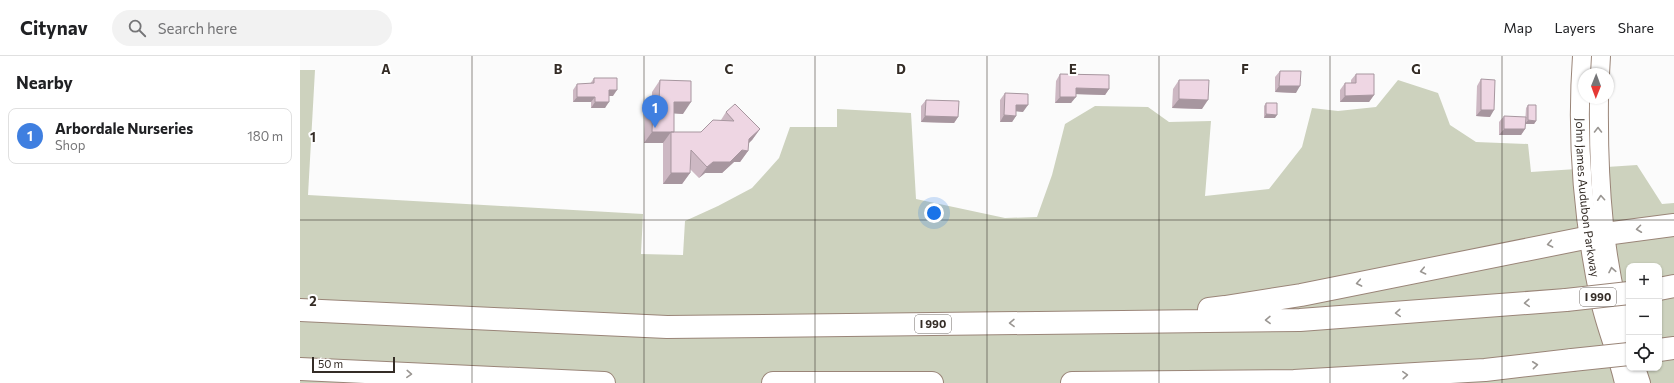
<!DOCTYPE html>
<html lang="en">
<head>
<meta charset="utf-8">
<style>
	body { margin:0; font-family:Commissioner,sans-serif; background:#f2f2f2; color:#202124 }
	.controls { position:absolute; right:12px; bottom:12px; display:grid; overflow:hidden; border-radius:8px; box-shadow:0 1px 3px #0004 }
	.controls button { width:36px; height:36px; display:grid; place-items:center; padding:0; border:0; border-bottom:1px solid #e0e0e0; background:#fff; color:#202124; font:20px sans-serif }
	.compass { position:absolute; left:1278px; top:12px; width:36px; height:36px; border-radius:50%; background:#fff; box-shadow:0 1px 3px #0004; rotate:181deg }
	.scale { position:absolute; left:12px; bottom:10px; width:83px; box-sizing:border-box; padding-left:4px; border:2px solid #342c26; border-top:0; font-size:11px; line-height:14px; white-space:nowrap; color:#342c26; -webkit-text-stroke:3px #fff; paint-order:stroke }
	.you { position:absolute; left:634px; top:157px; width:14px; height:14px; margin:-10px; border:3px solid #fff; border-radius:50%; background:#1a73e8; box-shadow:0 0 0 6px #1a73e833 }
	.badge { display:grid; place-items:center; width:26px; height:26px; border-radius:50%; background:#ea580c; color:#fff; font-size:13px; font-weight:700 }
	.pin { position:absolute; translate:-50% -33px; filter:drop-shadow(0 1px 2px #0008) }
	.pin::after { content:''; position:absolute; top:21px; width:14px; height:12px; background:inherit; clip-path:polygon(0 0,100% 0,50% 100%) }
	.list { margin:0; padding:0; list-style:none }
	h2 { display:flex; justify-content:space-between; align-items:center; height:52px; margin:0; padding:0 16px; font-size:17px }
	h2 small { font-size:13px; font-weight:400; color:#757577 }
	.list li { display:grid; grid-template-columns:26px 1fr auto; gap:12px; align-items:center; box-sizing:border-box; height:56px; margin:0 8px 8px; padding:0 8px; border:1px solid #e0e0e0; border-radius:8px }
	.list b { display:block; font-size:15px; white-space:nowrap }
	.list p { margin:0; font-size:13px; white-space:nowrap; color:#757577 }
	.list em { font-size:13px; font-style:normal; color:#757577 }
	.icon { flex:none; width:22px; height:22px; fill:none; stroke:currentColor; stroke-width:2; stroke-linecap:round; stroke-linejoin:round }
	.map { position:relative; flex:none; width:1374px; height:327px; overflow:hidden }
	header { display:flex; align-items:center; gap:24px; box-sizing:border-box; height:56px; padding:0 20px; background:#fff; border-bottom:1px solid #e0e0e0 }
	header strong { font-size:19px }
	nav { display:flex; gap:22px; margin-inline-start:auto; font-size:14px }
	.search { width:280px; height:36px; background:#f2f2f2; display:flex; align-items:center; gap:10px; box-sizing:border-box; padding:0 14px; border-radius:22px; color:#757577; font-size:15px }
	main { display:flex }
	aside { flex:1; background:#fff }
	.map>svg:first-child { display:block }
	.green { fill:#cdd2be; fill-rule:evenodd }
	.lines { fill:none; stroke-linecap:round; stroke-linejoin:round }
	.secondary-casing { stroke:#9a8578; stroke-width:20 }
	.highway-casing { stroke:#9a8578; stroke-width:24 }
	.secondary { stroke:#fff; stroke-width:18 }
	.highway { stroke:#fff; stroke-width:22 }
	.highway-bridge-casing { stroke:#9a8578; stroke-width:24; stroke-linecap:butt }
	.highway-bridge { stroke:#fff; stroke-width:22 }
	.wall { fill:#cdb8c3 }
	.shaded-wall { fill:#a7969f }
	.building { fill:#eed6e3; stroke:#a7969f }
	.oneway { stroke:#9a9692 }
	.grid { fill:none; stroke:#342c26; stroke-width:1; stroke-opacity:0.55 }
	.labels { text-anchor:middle; stroke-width:4; stroke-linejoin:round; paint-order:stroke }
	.shield { fill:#fff; stroke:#716b67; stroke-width:1 }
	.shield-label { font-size:11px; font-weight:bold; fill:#342c26 }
	.street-label { font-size:12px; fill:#342c26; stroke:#fff }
	.grid-label { font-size:13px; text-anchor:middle; font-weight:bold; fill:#342c26; stroke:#fff; stroke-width:4; stroke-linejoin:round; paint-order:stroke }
</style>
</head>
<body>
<header>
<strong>Citynav</strong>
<div class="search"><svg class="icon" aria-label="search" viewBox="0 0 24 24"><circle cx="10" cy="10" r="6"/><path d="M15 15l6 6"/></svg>Search here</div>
<nav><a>Map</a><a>Layers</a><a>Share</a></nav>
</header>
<main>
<aside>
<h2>Nearby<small></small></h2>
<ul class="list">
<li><span class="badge" style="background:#3f7fe0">1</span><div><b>Arbordale Nurseries</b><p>Shop</p></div><em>180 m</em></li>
</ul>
</aside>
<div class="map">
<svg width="1374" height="327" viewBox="0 0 1374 327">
	<rect width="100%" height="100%" fill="#fbfbfb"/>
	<!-- green -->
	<path class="green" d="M0 14H15L8 139 343 158 341 198 383 199 385 165 418 150 452 132 479 102 490 71H537V53L611 57 616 143 705 162 737 161 752 119 765 68 795 50 848 51 869 66 911 65 905 140 969 133 1002 91 1012 52 1038 55 1076 51 1098 24 1138 37 1150 69 1176 86 1228 88 1231 116 1337 109 1362 148 1374 147V327H0ZM1329 210H1359V312H1329Z"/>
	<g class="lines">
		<defs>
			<g id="secondary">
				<path id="s1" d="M1282 0C1276 82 1283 165 1300 245 1306 273 1318 299 1324 327"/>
				<path d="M1300 18 1301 0"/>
				<path d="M1299 42C1298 125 1303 210 1329 290"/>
				<path d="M1336 312 1341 327"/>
			</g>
			<path id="highway" d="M1359 233 1374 230
				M909 253 925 251 1001 239 1305 178 1374 169
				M0 254 367 271 1000 264 1266 244
				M1359 294 1374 292
				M0 313 304 327
				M473 327H632
				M772 327 994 325 1185 314 1272 304"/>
		</defs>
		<!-- secondary casing -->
		<use href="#secondary" class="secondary-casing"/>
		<!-- highway casing -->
		<use href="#highway" class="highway-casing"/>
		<!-- secondary -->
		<use href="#secondary" class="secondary"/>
		<!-- highway -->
		<use href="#highway" class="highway"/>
		<defs>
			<path id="highway-bridge" d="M1266 244 1329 237
				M1272 304 1329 298"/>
		</defs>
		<!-- highway-bridge casing -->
		<use href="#highway-bridge" class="highway-bridge-casing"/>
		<!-- highway-bridge -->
		<use href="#highway-bridge" class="highway-bridge"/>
	</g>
	<!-- wall -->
	<path class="wall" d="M980 15 996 37 975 36V21Z
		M760 18 809 33 805 39 776 38 771 47H755L756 25Z
		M1056 18 1074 39 1069 46H1040V34L1045 27H1051V24Z
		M294 22 313 40H309L305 52H291V46H273V34L277 28H290Z
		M1181 23 1190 61 1176 60 1177 30Z
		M360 24 383 58 374 57V76H401L421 64 426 56 460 73 452 84 448 87V95L440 106H434L422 117H405L399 122 390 113V117L382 128H363V87H344L345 57 352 47V36Z
		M879 24 902 53 872 52 873 33Z
		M705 37 723 56 716 55V60L712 66H700V44Z
		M626 44 658 61 654 67 621 66V50Z
		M966 47 975 62H964V50Z
		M1228 49 1236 65 1234 68H1225L1226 52Z
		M1204 60 1225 73 1221 79H1199V66Z"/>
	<!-- shaded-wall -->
	<path class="shaded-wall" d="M979 30H1000L996 37 975 36Z
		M776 32 809 33 805 39 772 38Z
		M309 34H317L313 40H305Z
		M1074 39 1069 46H1040L1045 40Z
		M277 41H295L291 46H273Z
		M760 41H776L771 47H755Z
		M879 43 908 44 902 53 872 52Z
		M295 46H309L305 52H291Z
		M374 46H391L383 58 366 57Z
		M716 49H728L723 56 712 55Z
		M1181 54H1194L1190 61 1176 60Z
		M966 58 977 59 975 62H964Z
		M704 59 716 60 712 66H700Z
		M625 60 658 61 654 67 621 66Z
		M1228 64 1236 65 1234 68H1225Z
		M460 73 452 84 441 95 449 83Z
		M1204 73H1225L1221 79H1199Z
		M352 76H371L363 87H344Z
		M442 94 448 95 440 106H434L422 117H405L399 122 407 111 413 106Z
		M371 117H390L382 128H363Z"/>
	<!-- building -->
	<path class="building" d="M980 15H1001L1000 30H979Z
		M760 18 809 19V33L776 32V41H760Z
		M1056 18H1074V39L1045 40V27H1056Z
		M294 22H317V34H309V46H295V41H277V28L294 27Z
		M1181 23 1195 24 1194 54H1181Z
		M360 24 391 25V46H374V76H352L353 45H359Z
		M879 24H909L908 44 879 43Z
		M705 37 728 38V49H716V60L704 59Z
		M626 44 659 45 658 61 625 60Z
		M966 47H977V59L966 58Z
		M435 48 460 73 449 83 448 95 442 94 430 106H413L407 111 391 94 390 117H371V76H401L413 64 434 65 426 56Z
		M1228 49H1236V65L1228 64Z
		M1204 60 1226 61 1225 73H1204Z"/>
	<!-- one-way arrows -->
	<defs><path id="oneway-chevron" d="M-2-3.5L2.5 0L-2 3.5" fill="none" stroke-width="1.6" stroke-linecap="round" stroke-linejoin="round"/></defs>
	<g class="oneway">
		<use href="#oneway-chevron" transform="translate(1298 74) rotate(-90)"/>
		<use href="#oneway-chevron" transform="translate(1301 142) rotate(-94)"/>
		<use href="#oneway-chevron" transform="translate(1339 173) rotate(173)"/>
		<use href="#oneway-chevron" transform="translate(1250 188) rotate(169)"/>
		<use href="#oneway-chevron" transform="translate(1312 214) rotate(-101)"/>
		<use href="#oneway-chevron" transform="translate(1123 215) rotate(168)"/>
		<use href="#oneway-chevron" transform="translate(1059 227) rotate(169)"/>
		<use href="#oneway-chevron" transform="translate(1227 247) rotate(176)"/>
		<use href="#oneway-chevron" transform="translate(1098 257) rotate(176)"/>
		<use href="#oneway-chevron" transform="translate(968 264) rotate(179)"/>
		<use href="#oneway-chevron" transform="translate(712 267) rotate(179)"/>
		<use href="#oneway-chevron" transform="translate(1235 309) rotate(-6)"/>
		<use href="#oneway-chevron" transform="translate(109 318) rotate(3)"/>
		<use href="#oneway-chevron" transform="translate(1105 319) rotate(-4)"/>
	</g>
	<!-- grid -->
	<path class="grid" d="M172 0V327M344 0V327M515 0V327M687 0V327M859 0V327M1030 0V327M1202 0V327M0 164H1374"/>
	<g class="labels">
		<!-- shield labels -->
		<g class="shield">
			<rect x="1280" y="232" width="36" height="18" rx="3"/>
			<rect x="615" y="259" width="36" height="18" rx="3"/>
		</g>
		<g class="shield-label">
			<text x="1298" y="245">I 990</text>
			<text x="633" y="272">I 990</text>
		</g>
		<!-- street labels -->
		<g class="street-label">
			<text dy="4" stroke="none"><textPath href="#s1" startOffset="142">John James Audubon Parkway</textPath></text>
		</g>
	</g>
	<g class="grid-label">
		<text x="86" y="18">A</text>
		<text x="258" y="18">B</text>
		<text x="429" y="18">C</text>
		<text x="601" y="18">D</text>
		<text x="773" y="18">E</text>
		<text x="945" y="18">F</text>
		<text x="1116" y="18">G</text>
		<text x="13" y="86">1</text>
		<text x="13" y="250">2</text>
	</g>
</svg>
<div class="controls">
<button>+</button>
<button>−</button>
<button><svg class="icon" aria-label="locate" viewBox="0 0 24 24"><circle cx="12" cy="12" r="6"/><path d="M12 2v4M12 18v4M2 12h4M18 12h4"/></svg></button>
</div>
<svg class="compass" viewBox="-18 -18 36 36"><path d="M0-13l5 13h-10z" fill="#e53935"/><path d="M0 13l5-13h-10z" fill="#757577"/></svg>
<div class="scale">50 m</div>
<div class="you"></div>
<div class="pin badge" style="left:355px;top:72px;background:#3f7fe0">1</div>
</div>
</main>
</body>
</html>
